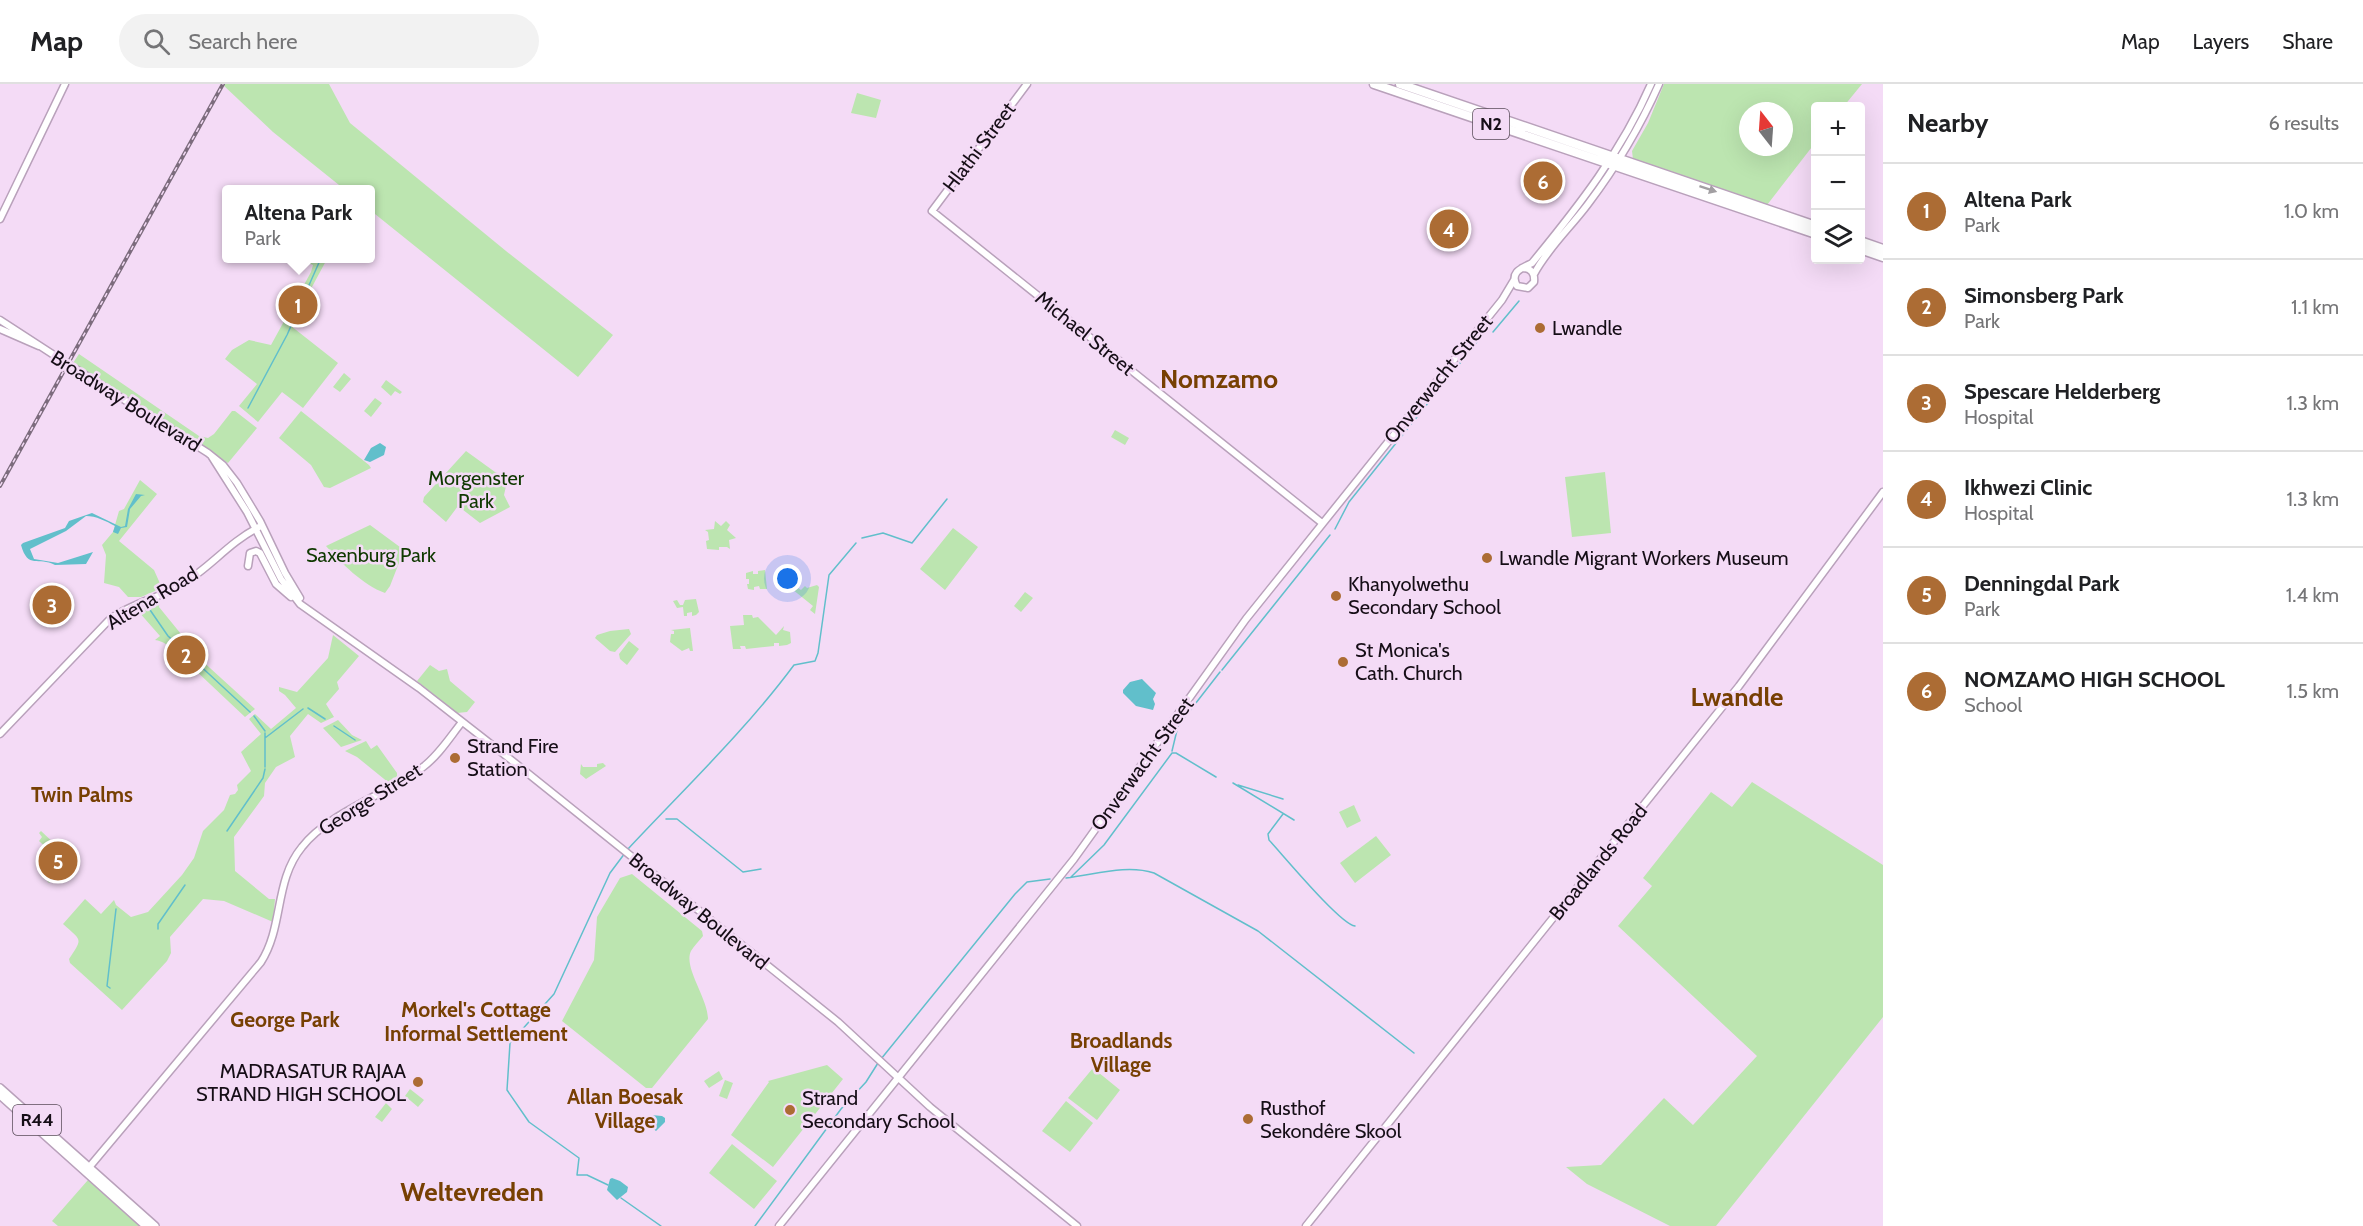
<!DOCTYPE html>
<html lang="en">
<head>
<meta charset="utf-8">
<style>
	body { margin:0; font-family:Cabin,sans-serif; background:#f2f2f2; color:#202124 }
	.controls { position:absolute; right:18px; top:18px; display:grid; overflow:hidden; border-radius:6px; box-shadow:0 6px 24px #0002 }
	.controls button { width:54px; height:54px; display:grid; place-items:center; padding:0; border:0; border-bottom:2px solid #e0e0e0; background:#fff; color:#202124; font:30px sans-serif }
	.compass { position:absolute; left:1739px; top:18px; width:54px; height:54px; border-radius:50%; background:#fff; box-shadow:0 6px 24px #0002; rotate:343deg }
	.you { position:absolute; left:788px; top:495px; width:21px; height:21px; margin:-15px; border:4px solid #fff; border-radius:50%; background:#1a73e8; box-shadow:0 0 0 9px #1a73e833 }
	.badge { display:grid; place-items:center; width:39px; height:39px; border-radius:50%; background:#ac6c34; color:#fff; font-size:20px; font-weight:700 }
	.pin { position:absolute; translate:-50% -50%; border:3px solid #fff; box-shadow:0 2px 6px #0006 }
	.popup { position:absolute; left:222px; top:101px; width:153px; height:78px; box-sizing:border-box; display:grid; place-content:center; border-radius:6px; background:#fff; filter:drop-shadow(0 2px 4px #0005); font-size:20px; white-space:nowrap; color:#757577 }
	.popup b { font-size:22px; color:#202124 }
	.popup::after { content:''; position:absolute; left:50%; top:100%; margin-left:-12px; border:12px solid transparent; border-top-color:#fff }
	.list { margin:0; padding:0; list-style:none }
	h2 { display:flex; justify-content:space-between; align-items:center; height:78px; margin:0; padding:0 24px; font-size:26px }
	h2 small { font-size:20px; font-weight:400; color:#757577 }
	.list li { display:grid; grid-template-columns:39px 1fr auto; gap:18px; align-items:center; box-sizing:border-box; height:96px; padding:0 24px; border-top:2px solid #e0e0e0 }
	.list b { display:block; font-size:22px; white-space:nowrap }
	.list p { margin:0; font-size:20px; white-space:nowrap; color:#757577 }
	.list em { font-size:20px; font-style:normal; color:#757577 }
	.icon { flex:none; width:33px; height:33px; fill:none; stroke:currentColor; stroke-width:2; stroke-linecap:round; stroke-linejoin:round }
	.map { position:relative; flex:none; width:1883px; height:1142px; overflow:hidden }
	header { display:flex; align-items:center; gap:36px; box-sizing:border-box; height:84px; padding:0 30px; background:#fff; border-bottom:2px solid #e0e0e0 }
	header strong { font-size:28px }
	nav { display:flex; gap:33px; margin-inline-start:auto; font-size:21px }
	.search { width:420px; height:54px; background:#f2f2f2; display:flex; align-items:center; gap:15px; box-sizing:border-box; padding:0 21px; border-radius:33px; color:#757577; font-size:22px }
	main { display:flex }
	aside { flex:1; background:#fff }
	.map>svg:first-child { display:block }
	.green { fill:#bce5b0; fill-rule:evenodd }
	.water { fill:#61bfcb }
	.lines { fill:none; stroke-linecap:round; stroke-linejoin:round }
	.stream { stroke:#61bfcb; stroke-width:1.5 }
	.secondary-casing { stroke:#b9a1bb; stroke-width:9 }
	.primary-casing { stroke:#b9a1bb; stroke-width:10 }
	.highway-casing { stroke:#b9a1bb; stroke-width:11 }
	.secondary { stroke:#fff; stroke-width:6 }
	.primary { stroke:#fff; stroke-width:7 }
	.highway { stroke:#fff; stroke-width:8 }
	.rail-casing { stroke:#7c6c7d; stroke-width:4 }
	.rail { stroke:#f4dbf6; stroke-width:1.5; stroke-dasharray:4.5; stroke-linecap:butt }
	.secondary-bridge-casing { stroke:#b9a1bb; stroke-width:9; stroke-linecap:butt }
	.secondary-bridge { stroke:#fff; stroke-width:6 }
	.oneway { fill:#a29fa2 }
	.poi-dot { fill:#ac6c34; stroke:#f4dbf6; stroke-width:2 }
	.labels { text-anchor:middle; stroke-width:5; stroke-linejoin:round; paint-order:stroke }
	.shield { fill:#f4dbf6; stroke:#594c5a; stroke-width:1.5 }
	.shield-label { font-size:18px; font-weight:bold; fill:#160e17 }
	.street-label { font-size:20px; fill:#160e17; stroke:#f4dbf6 }
	.poi-label { font-size:20px; fill:#160e17; stroke:#f4dbf6; text-anchor:start }
	.park-label { font-size:20px; fill:#0f3900; stroke:#f4dbf6 }
	.neighbourhood-label { font-size:21px; font-weight:bold; fill:#774003; stroke:#f4dbf6 }
	.district-label { font-size:26px; font-weight:bold; fill:#774003; stroke:#f4dbf6 }
</style>
</head>
<body>
<header>
<strong>Map</strong>
<div class="search"><svg class="icon" aria-label="search" viewBox="0 0 24 24"><circle cx="10" cy="10" r="6"/><path d="M15 15l6 6"/></svg>Search here</div>
<nav><a>Map</a><a>Layers</a><a>Share</a></nav>
</header>
<main>
<div class="map">
<svg width="1883" height="1142" viewBox="0 0 1883 1142">
	<rect width="100%" height="100%" fill="#f4dbf6"/>
	<!-- green -->
	<path class="green" d="M222 0H329L350 39 506 167 613 251 578 293 370 126V106L344 105 273 48Z
		M1664 0H1862L1844 22H1816L1815 59 1767 121 1633 75 1632 67 1648 39ZM1748 27H1784V63H1748Z
		M857 9 881 16 876 34 851 29Z
		M299 175H327L291 242 338 279 303 324 282 308 258 338 239 322 257 300 225 275 232 266 249 256 271 261 311 188 313 181Z
		M79 270 199 352 208 354 214 350 232 327H235L257 344 228 379 73 279Z
		M344 289 351 295 340 308 333 303Z
		M386 296 402 308 400 310 395 307 391 312 381 303Z
		M375 314 382 319 371 333 364 327Z
		M301 327 369 381 371 384 330 404 324 403 311 381 279 354Z
		M1115 346 1129 354 1125 361 1111 353Z
		M466 367 495 388 508 393 504 411 510 423 480 439 458 422 446 438 423 418 424 413Z
		M1605 388 1611 449 1572 453 1565 393Z
		M140 396 157 410 119 457 154 486 162 504 141 513H128L119 503 104 499 106 471 102 461 113 448 119 427 124 425Z
		M715 437 721 442 726 437 730 441 727 446 736 454 729 456 730 465 727 463H719V466L707 465 706 457 709 456 708 448 705 446 714 445Z
		M370 441 404 466 390 502 385 509C363 501 341 479 326 462Z
		M953 444 978 463 945 506 920 485Z
		M765 486 767 505H760L759 502 754 503V506L748 505 747 500H749V495H746V489L753 487V490H758V487Z
		M786 495 801 506 805 502 807 504 817 501 819 503 815 530 810 526 813 522 787 501Z
		M1025 508 1033 514 1021 528 1014 522Z
		M696 515 699 528 696 531 692 532V528L687 529V532H684L683 523 677 524 673 517 677 516 680 521H683L685 516Z
		M160 517 159 523 181 550 188 564 255 625 245 633 193 584 189 587C179 575 171 558 155 556L160 552 138 527Z
		M743 531H752L753 534 758 533 776 551 784 542 783 546 790 548 791 559 787 561 779 562V559H774V562L746 565 745 562H740L741 565H733L730 542 744 541Z
		M690 544 693 567H690L689 564 682 567 670 558 671 550H674V547L671 546Z
		M629 545 631 550 615 568 610 567 595 554 597 551 610 547Z
		M333 551 359 572 337 598 339 605 326 620 334 633 321 639 308 630 290 652 295 673 276 683 265 699 264 712 234 753 235 787 269 815H275L273 838 224 817 203 815 170 853 171 869 167 877 122 926 70 879 69 875C83 854 82 857 63 840L85 815 101 830 114 816 116 821 131 833 148 828 182 791 194 774 203 747 224 726 230 711 235 710 238 706 237 701 251 687 241 668 261 650 249 635 255 630 271 645 296 624 285 611 279 607V603L297 608 328 574Z
		M629 557 639 565 627 581 620 575 619 570Z
		M430 581 439 587 447 585 450 597 475 618 467 628 457 629 417 597Z
		M338 636 352 651 362 656 341 663 323 644Z
		M366 657 371 665 377 661 397 689V695L389 699 357 673 345 667Z
		M603 679 606 682 586 695 580 690 581 680 583 683H597V680Z
		M1752 698 1883 781V933L1716 1142H1670L1587 1100 1566 1083 1601 1081 1664 1014 1693 1041 1757 972 1618 842 1652 802 1643 794 1711 708 1732 723Z
		M1354 721 1361 737 1347 744 1339 728Z
		M41 747 57 762 61 758 66 761 72 791 70 792 62 786 49 799 42 791 41 785 53 770 39 757 42 753 39 749Z
		M1376 752 1391 771 1355 799 1340 779Z
		M632 790 702 847 703 852C699 857 694 862 691 867 683 883 708 914 708 935L652 1004H646L562 937 594 876 597 833 620 794Z
		M827 981 843 995 773 1083 731 1051 769 998 768 997Z
		M1093 984 1120 1006 1097 1036 1068 1014Z
		M719 987 723 995 709 1004 704 997Z
		M725 996 733 999 727 1015 719 1012Z
		M410 1005 424 1016 418 1023 405 1012Z
		M1066 1017 1093 1039 1070 1068 1042 1047Z
		M386 1019 392 1025 382 1038 375 1033Z
		M732 1060 777 1097 754 1125 709 1089Z
		M88 1096 140 1142H58L52 1137Z"/>
	<!-- water -->
	<path class="water" d="M380 359 386 363 384 371 370 378 364 376 371 364Z
		M136 410 145 411 141 412 130 425 127 443 121 444 118 450 113 448 115 442C106 437 96 432 86 432L66 447 30 465 34 475 58 479 93 468 86 480 55 481C38 472 28 486 21 461L23 459 65 444 69 437 92 429 121 443 125 442 128 425Z
		M1142 595 1156 609 1153 615 1155 620 1153 626 1136 622 1123 609V606L1130 598Z
		M651 1031 662 1032 665 1034V1038L656 1047 644 1037Z
		M612 1094 620 1097 628 1103 627 1108 617 1116 607 1106 610 1095Z"/>
	<g class="lines">
		<!-- stream -->
		<path class="stream" d="M1493 248 1519 217
			M248 324 287 251 321 174
			M1335 445 1349 418 1480 254
			M862 454 883 449 912 459 947 415
			M148 523 168 552 250 628
			M1222 586 1330 451
			M308 624 325 635
			M254 632 265 647
			M334 642 355 656
			M265 654 303 625
			M1172 667 1178 642 1220 588
			M265 683V649
			M1233 699 1294 736
			M1238 701 1283 715
			M1283 730 1268 750 1269 756C1283 771 1340 840 1355 842
			M666 735H677L743 788 761 785
			M227 747 263 694 265 685
			M628 765C685 704 745 647 794 581L815 577 818 569 829 491 856 459
			M1071 793 1104 761 1172 669H1176L1216 693
			M1066 794C1094 791 1126 780 1154 789L1258 847 1414 969
			M158 845V840L185 801
			M110 904 107 902 116 825
			M881 975 1015 810 1027 798 1050 795
			M608 1101 587 1091H577L579 1074 529 1038 507 1006 510 959 554 910 610 789 625 769
			M621 1114 661 1142
			M755 1142 841 1025 866 998 878 979"/>
		<defs>
			<path id="secondary" d="M1027 0 932 127 1322 439
				M0 135 65 0
				M1522 184C1531 184 1535 189 1534 198L1528 204 1517 202C1509 188 1522 184 1532 179 1578 123 1622 67 1651 0
				M1534 190C1548 164 1570 144 1588 120 1616 83 1640 43 1659 0
				M0 236 60 275
				M0 245 39 262
				M79 287 208 369 223 381 237 399 260 437 285 489 300 514
				M212 373 247 428 281 495 300 520 419 604 510 675 838 938 930 1023 1077 1142
				M248 482 250 469 256 467 260 469 276 500 291 513
				M0 650 110 535C132 519 159 514 181 501 210 484 228 459 259 443
				M86 1087 261 878C284 842 274 797 302 763 329 728 388 710 423 683 439 671 450 653 462 638
				M779 1142 1074 775 1246 535 1502 216 1514 196
				M1306 1142 1739 602 1883 408"/>
			<path id="primary" d="M0 1004 155 1142
				M0 1011 146 1142"/>
			<path id="highway" d="M1374 0 1816 150
				M1400 0 1816 142
				M1860 157 1883 165
				M1860 165 1883 173"/>
		</defs>
		<!-- secondary casing -->
		<use href="#secondary" class="secondary-casing"/>
		<!-- primary casing -->
		<use href="#primary" class="primary-casing"/>
		<!-- highway casing -->
		<use href="#highway" class="highway-casing"/>
		<!-- secondary -->
		<use href="#secondary" class="secondary"/>
		<!-- primary -->
		<use href="#primary" class="primary"/>
		<!-- highway -->
		<use href="#highway" class="highway"/>
		<defs>
			<path id="rail" d="M0 402 223 0"/>
		</defs>
		<!-- rail casing -->
		<use href="#rail" class="rail-casing"/>
		<!-- rail -->
		<use href="#rail" class="rail"/>
		<defs>
			<path id="secondary-bridge" d="M60 275 79 287"/>
		</defs>
		<!-- secondary-bridge casing -->
		<use href="#secondary-bridge" class="secondary-bridge-casing"/>
		<!-- secondary-bridge -->
		<use href="#secondary-bridge" class="secondary-bridge"/>
	</g>
	<!-- one-way arrows -->
	<defs><path id="oneway-solid" d="M-6-.8H1V-3.2L6.5 0L1 3.2V.8H-6Z" transform="scale(1.5)"/></defs>
	<use class="oneway" href="#oneway-solid" transform="translate(1708 105) rotate(18)"/>
	<!-- markers -->
	<g class="poi-dot">
		<circle cx="1540" cy="244" r="6"/>
		<circle cx="1487" cy="474" r="6"/>
		<circle cx="1336" cy="512" r="6"/>
		<circle cx="1343" cy="578" r="6"/>
		<circle cx="455" cy="674" r="6"/>
		<circle cx="418" cy="998" r="6"/>
		<circle cx="790" cy="1026" r="6"/>
		<circle cx="1248" cy="1035" r="6"/>
	</g>
	<g class="labels">
		<!-- shield labels -->
		<g class="shield">
			<rect x="1473" y="25" width="36" height="30" rx="4.5"/>
			<rect x="13" y="1021" width="48" height="30" rx="4.5"/>
		</g>
		<g class="shield-label">
			<text x="1491" y="46">N2</text>
			<text x="37" y="1042">R44</text>
		</g>
		<!-- street labels -->
		<g class="street-label">
			<text transform="translate(979 63) rotate(-53)" y="7">Hlathi Street</text>
			<text transform="translate(1085 249) rotate(39)" y="7">Michael Street</text>
			<text transform="translate(1438 295) rotate(-51)" y="7">Onverwacht Street</text>
			<text transform="translate(126 317) rotate(32)" y="7">Broadway Boulevard</text>
			<text transform="translate(152 514) rotate(-31)" y="7">Altena Road</text>
			<text transform="translate(1142 680) rotate(-54)" y="7">Onverwacht Street</text>
			<text transform="translate(370 715) rotate(-32)" y="7">George Street</text>
			<text transform="translate(1598 778) rotate(-51)" y="7">Broadlands Road</text>
			<text transform="translate(699 827) rotate(39)" y="7">Broadway Boulevard</text>
		</g>
		<!-- poi labels -->
		<g class="poi-label">
			<text x="1552" y="251">Lwandle</text>
			<text x="1499" y="481">Lwandle Migrant Workers Museum</text>
			<text x="1348" y="507">Khanyolwethu<tspan x="1348" dy="23">Secondary School</tspan></text>
			<text x="1355" y="573">St Monica's<tspan x="1355" dy="23">Cath. Church</tspan></text>
			<text x="467" y="669">Strand Fire<tspan x="467" dy="23">Station</tspan></text>
			<text x="406" y="994" text-anchor="end">MADRASATUR RAJAA<tspan x="406" dy="23">STRAND HIGH SCHOOL</tspan></text>
			<text x="802" y="1021">Strand<tspan x="802" dy="23">Secondary School</tspan></text>
			<text x="1260" y="1031">Rusthof<tspan x="1260" dy="23">Sekondêre Skool</tspan></text>
		</g>
		<!-- park labels -->
		<g class="park-label">
			<text x="476" y="401">Morgenster<tspan x="476" dy="23">Park</tspan></text>
			<text x="371" y="478">Saxenburg Park</text>
		</g>
		<!-- neighbourhood labels -->
		<g class="neighbourhood-label">
			<text x="82" y="718">Twin Palms</text>
			<text x="476" y="933">Morkel's Cottage<tspan x="476" dy="24">Informal Settlement</tspan></text>
			<text x="285" y="943">George Park</text>
			<text x="1121" y="964">Broadlands<tspan x="1121" dy="24">Village</tspan></text>
			<text x="625" y="1020">Allan Boesak<tspan x="625" dy="24">Village</tspan></text>
		</g>
		<!-- district labels -->
		<g class="district-label">
			<text x="1219" y="304">Nomzamo</text>
			<text x="1737" y="622">Lwandle</text>
			<text x="472" y="1117">Weltevreden</text>
		</g>
	</g>
</svg>
<div class="controls">
<button>+</button>
<button>−</button>
<button><svg class="icon" aria-label="layers" viewBox="0 0 24 24"><path d="M12 4l9 5-9 5-9-5zM3 14l9 5 9-5"/></svg></button>
</div>
<svg class="compass" viewBox="-18 -18 36 36"><path d="M0-13l5 13h-10z" fill="#e53935"/><path d="M0 13l5-13h-10z" fill="#757577"/></svg>
<div class="you"></div>
<div class="pin badge" style="left:298px;top:221px">1</div>
<div class="popup"><b>Altena Park</b>Park</div>
<div class="pin badge" style="left:186px;top:571px">2</div>
<div class="pin badge" style="left:52px;top:521px">3</div>
<div class="pin badge" style="left:1449px;top:145px">4</div>
<div class="pin badge" style="left:58px;top:777px">5</div>
<div class="pin badge" style="left:1543px;top:97px">6</div>
</div>
<aside>
<h2>Nearby<small>6 results</small></h2>
<ul class="list">
<li><span class="badge">1</span><div><b>Altena Park</b><p>Park</p></div><em>1.0 km</em></li>
<li><span class="badge">2</span><div><b>Simonsberg Park</b><p>Park</p></div><em>1.1 km</em></li>
<li><span class="badge">3</span><div><b>Spescare Helderberg</b><p>Hospital</p></div><em>1.3 km</em></li>
<li><span class="badge">4</span><div><b>Ikhwezi Clinic</b><p>Hospital</p></div><em>1.3 km</em></li>
<li><span class="badge">5</span><div><b>Denningdal Park</b><p>Park</p></div><em>1.4 km</em></li>
<li><span class="badge">6</span><div><b>NOMZAMO HIGH SCHOOL</b><p>School</p></div><em>1.5 km</em></li>
</ul>
</aside>
</main>
</body>
</html>
